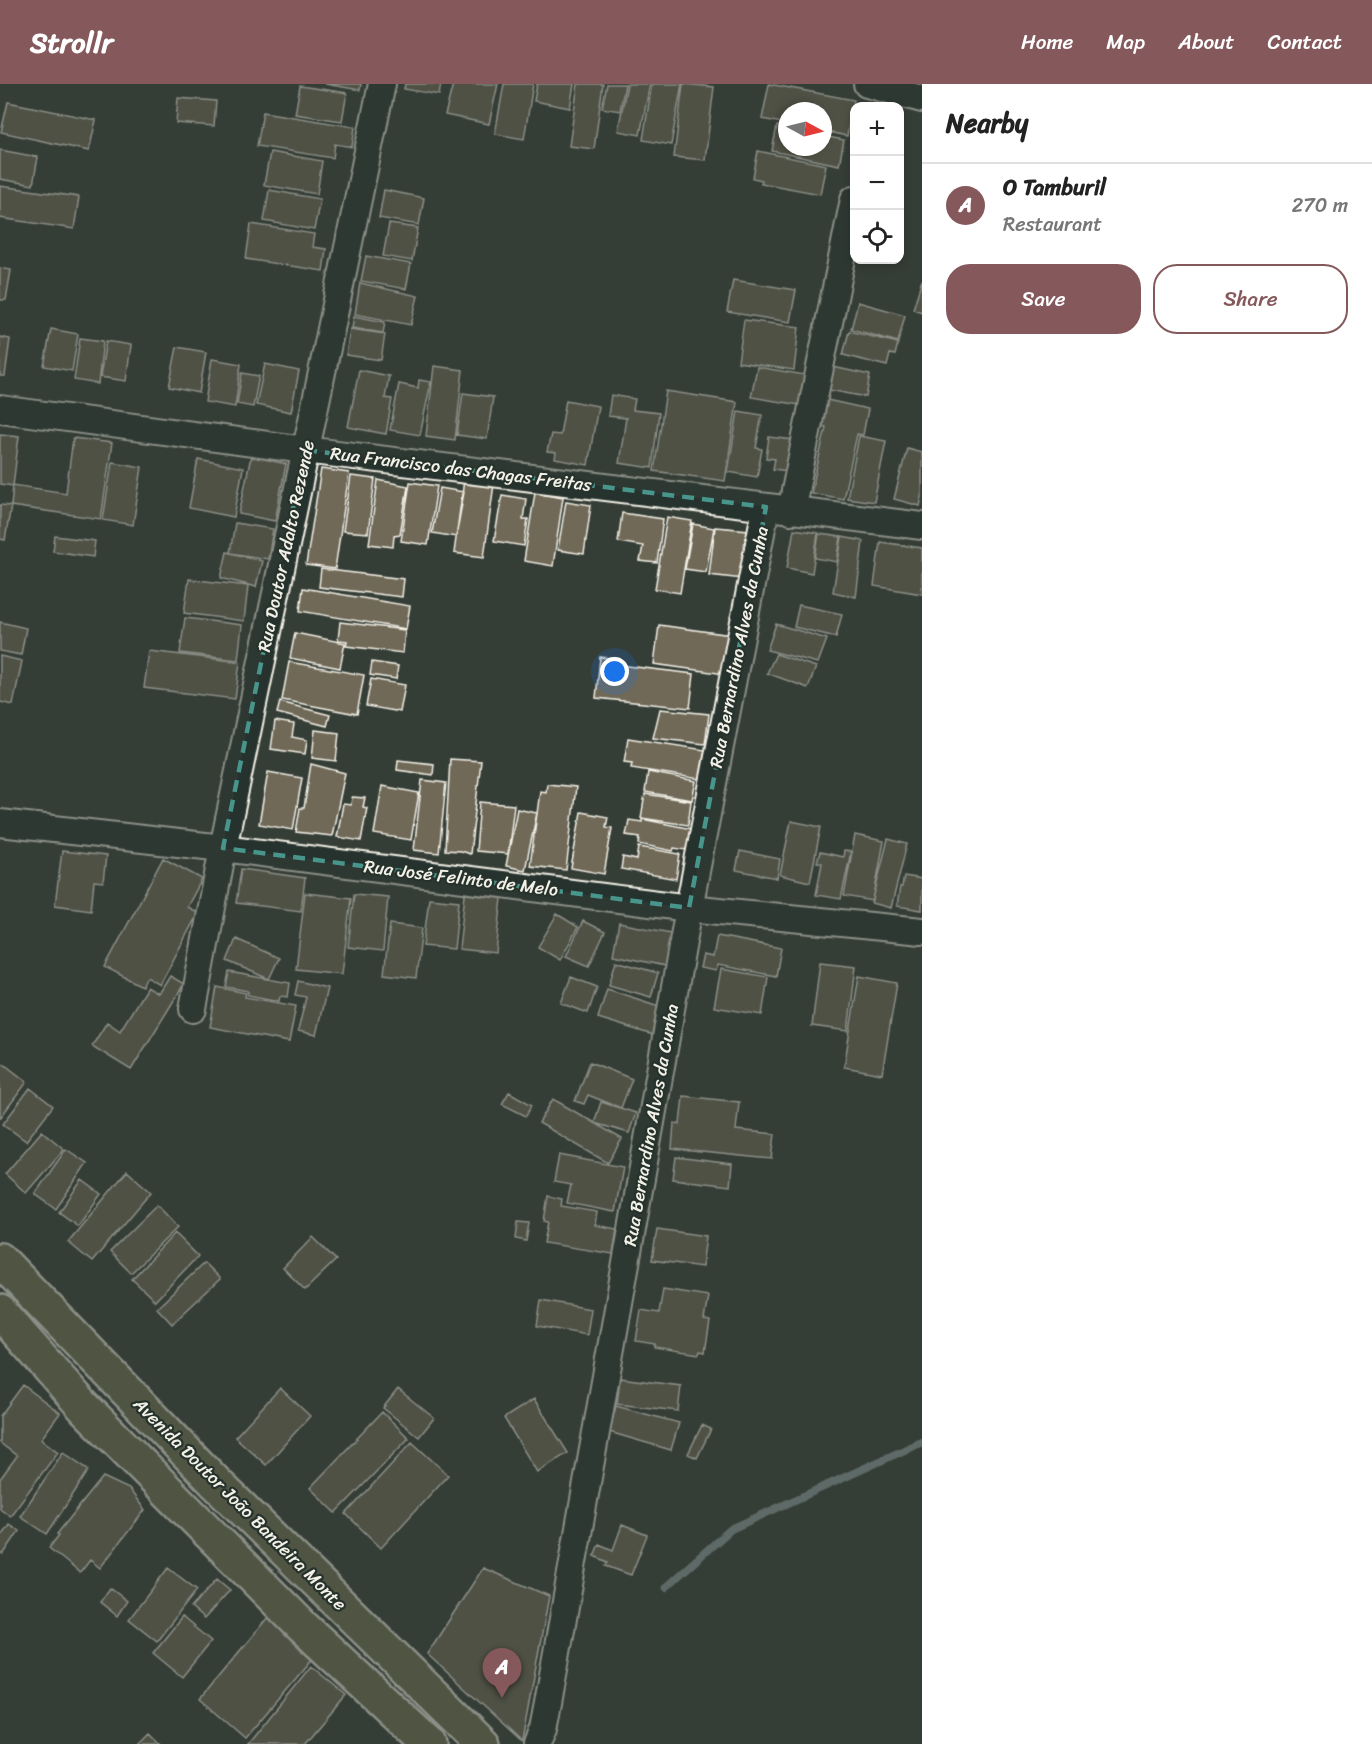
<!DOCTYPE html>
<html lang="en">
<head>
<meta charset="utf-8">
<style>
	body { margin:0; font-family:Sriracha,sans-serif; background:#f2f2f2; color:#222 }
	.controls { position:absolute; right:18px; top:18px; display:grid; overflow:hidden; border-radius:12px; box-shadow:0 3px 9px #0003 }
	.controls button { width:54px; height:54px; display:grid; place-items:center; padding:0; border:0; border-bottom:2px solid #e0e0e0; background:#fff; color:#222; font:30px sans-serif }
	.compass { position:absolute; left:778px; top:18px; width:54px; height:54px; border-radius:50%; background:#fff; box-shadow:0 3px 9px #0003; rotate:97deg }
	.you { position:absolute; left:615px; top:588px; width:21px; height:21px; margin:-15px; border:4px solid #fff; border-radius:50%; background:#1a73e8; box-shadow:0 0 0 9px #1a73e833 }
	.badge { display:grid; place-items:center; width:39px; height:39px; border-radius:50%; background:#85585c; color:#fff; font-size:20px; font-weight:700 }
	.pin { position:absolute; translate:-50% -50px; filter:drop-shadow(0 2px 3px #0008) }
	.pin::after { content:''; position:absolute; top:32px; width:21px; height:18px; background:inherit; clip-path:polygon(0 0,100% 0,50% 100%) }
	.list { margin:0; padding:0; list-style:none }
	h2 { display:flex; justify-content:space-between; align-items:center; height:78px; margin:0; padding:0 24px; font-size:26px }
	h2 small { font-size:20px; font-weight:400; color:#767676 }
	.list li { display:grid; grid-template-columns:39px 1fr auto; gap:18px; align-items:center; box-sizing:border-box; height:84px; padding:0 24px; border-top:2px solid #e0e0e0 }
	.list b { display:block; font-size:22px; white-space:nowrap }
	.list p { margin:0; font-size:20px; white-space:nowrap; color:#767676 }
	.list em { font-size:20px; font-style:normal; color:#767676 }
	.actions { display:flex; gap:12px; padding:18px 24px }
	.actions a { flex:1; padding:14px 0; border:2px solid #85585c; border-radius:24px; text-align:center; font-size:21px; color:#85585c }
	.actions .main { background:#85585c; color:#fff }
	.icon { flex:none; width:33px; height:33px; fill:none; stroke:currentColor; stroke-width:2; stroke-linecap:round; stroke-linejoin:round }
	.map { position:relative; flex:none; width:922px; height:1660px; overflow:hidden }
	header { display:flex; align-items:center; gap:36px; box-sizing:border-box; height:84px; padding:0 30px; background:#85585c; color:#fff }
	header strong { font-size:28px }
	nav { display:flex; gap:33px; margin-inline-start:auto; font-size:21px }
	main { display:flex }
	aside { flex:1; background:#fff }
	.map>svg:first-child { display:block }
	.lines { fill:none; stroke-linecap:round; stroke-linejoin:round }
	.stream { stroke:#909fa2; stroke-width:8 }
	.building { fill:#706958; stroke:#f4f1e8; stroke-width:1.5 }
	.minor-casing { stroke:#f4f1e8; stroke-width:30 }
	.primary-casing { stroke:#f4f1e8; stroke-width:38 }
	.minor { stroke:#26332d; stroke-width:26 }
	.primary { stroke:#706f52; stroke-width:33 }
	.marked { fill:none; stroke:#48958c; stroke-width:4.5; stroke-dasharray:12 8; stroke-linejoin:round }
	.labels { text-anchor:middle; stroke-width:4.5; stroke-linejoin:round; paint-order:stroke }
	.street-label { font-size:18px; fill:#f4f1e8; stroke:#26332d }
</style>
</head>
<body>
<header>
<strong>Strollr</strong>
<nav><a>Home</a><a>Map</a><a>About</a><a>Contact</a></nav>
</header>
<main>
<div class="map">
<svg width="922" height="1660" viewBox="0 0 922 1660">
	<rect width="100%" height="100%" fill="#353e36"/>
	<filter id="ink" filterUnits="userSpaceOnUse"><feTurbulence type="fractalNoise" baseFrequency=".0167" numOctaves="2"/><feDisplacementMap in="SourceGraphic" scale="12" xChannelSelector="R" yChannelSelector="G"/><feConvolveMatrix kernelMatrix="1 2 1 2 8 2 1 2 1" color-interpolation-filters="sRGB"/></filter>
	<g filter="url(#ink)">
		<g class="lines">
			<!-- stream -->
			<path class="stream" d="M666 1503 731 1445 922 1358"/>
		</g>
		<!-- building -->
		<path class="building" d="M325 0H361L360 6Z
			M405 0H441L439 11 404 5Z
			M453 0H498L489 40 445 31Z
			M504 0H533L524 55 495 50Z
			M537 0H574L570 24 534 17Z
			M578 0H603L594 65 569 62Z
			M607 0H625L620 27 602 24Z
			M627 0H650L640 51 618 47Z
			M652 0H682L671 61 643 56Z
			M683 0 714 3 705 76 674 73Z
			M769 0 854 16 847 52 823 47V27H787V40L762 35Z
			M300 2 347 9 342 37 295 30Z
			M178 14 216 17 214 42 176 39Z
			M8 18 96 36 89 67 1 48Z
			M263 28 355 43 352 63 335 60 333 74 257 62Z
			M777 42 787 44V63H823V52L844 56 839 81 772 67Z
			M0 66 38 73 33 101 0 95Z
			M758 67 826 81 820 110 761 99 762 96 753 94Z
			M270 68 322 77 317 110 264 101Z
			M0 102 79 113 74 145 0 134Z
			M269 106 320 115 314 146 264 137Z
			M384 106 424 114 419 141 379 134Z
			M251 140 314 150 312 163 326 165 323 187 246 175Z
			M389 140 418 144 412 177 383 172Z
			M366 172 411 180 406 205 361 197Z
			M0 184 11 186 6 216H0Z
			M733 196 796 206 790 238 727 228Z
			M922 196V228L913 225Z
			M360 199 418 212 411 241 355 230Z
			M858 218 905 231 898 258 851 245Z
			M354 232 385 238 383 249 352 244Z
			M744 236 799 243 794 286 738 278Z
			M51 245 78 250 72 287 44 282Z
			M350 245 385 250 381 276 346 271Z
			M849 247 898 259 895 271 890 270 887 282 843 271Z
			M0 253 10 255 5 292H0Z
			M80 254 103 257 98 300 74 296Z
			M106 257 131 261 126 297 100 293Z
			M177 263 206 268 199 309 169 303Z
			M212 275 241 280 235 323 205 318Z
			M265 280 299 287 291 328 256 321Z
			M434 282 463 286 455 356 426 352Z
			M757 283 805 291 800 321 751 313Z
			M833 283 870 291 866 313 829 306Z
			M359 286 389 292 385 314 392 315 386 350 348 343Z
			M242 289 259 292 253 323 237 320Z
			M419 296 431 298 420 351 390 346 399 300 418 304Z
			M666 307 737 318 725 397 654 387Z
			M463 309 493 313 487 355 457 351Z
			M611 311 635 315 633 326 659 329 652 384 619 379 626 334 608 332Z
			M566 316 598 322 588 381 555 375 556 369 547 368 551 350 560 351Z
			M827 316 868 325 863 351 857 350 843 415 811 409 826 343 822 342Z
			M738 327 762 331 756 364 762 365 757 393 728 388Z
			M0 350 19 352 13 402 0 400Z
			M859 352 886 357 874 418 847 414Z
			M769 353 794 356 789 387 773 385 775 375 766 374Z
			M73 354 112 359 101 435 11 422 13 401 66 409Z
			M907 364 922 368V413L920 422 894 415Z
			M251 372 286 380 275 437 239 430Z
			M198 375 243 384 234 433 189 424Z
			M112 378 142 383 133 441 103 436Z
			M321 385 349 389 335 485 306 481Z
			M351 392 375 395 368 449 343 447Z
			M378 396 408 402 400 450 394 451 393 463 369 460Z
			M464 396 494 400 484 473 454 469Z
			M410 398 437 402 428 461 401 457Z
			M440 404 464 408 456 453 432 449Z
			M535 408 563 413 553 482 524 477Z
			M502 411 526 415 523 435H528L524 462 494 457Z
			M566 417 591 421 584 470 558 466Z
			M0 421 11 422 5 456 0 455Z
			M622 429 663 435 657 479 640 477 643 462 618 458Z
			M667 433 692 437 680 509 655 505Z
			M235 439 273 445 268 475 230 469Z
			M693 440 714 444 706 488 685 485Z
			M715 443 749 446 743 495 709 491Z
			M794 445 818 449 812 489 787 484Z
			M819 450 841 453 837 478 815 474Z
			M55 452 95 457 93 473 53 467Z
			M842 453 863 457 856 513 833 508Z
			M880 458 922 464V510L874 502Z
			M227 468 262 477 256 503 221 494Z
			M321 485 404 495 402 513 319 503Z
			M189 495 248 502 244 537 184 529Z
			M303 504 410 522 406 545 300 527Z
			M799 521 842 530 836 553 794 543Z
			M185 534 242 541 238 576 180 569Z
			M0 538 26 544 21 571 0 567Z
			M340 538 405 546 403 569 346 562 347 557 338 556Z
			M776 540 827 555 818 579 767 566Z
			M659 541 731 551 725 590 654 580Z
			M295 549 345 559 340 584 290 574Z
			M149 567 240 578 235 615 144 604Z
			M776 570 816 583 808 604 767 589Z
			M0 572 22 577 13 621 0 618Z
			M600 573 620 575 619 581 694 590 690 624 596 614Z
			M289 578 364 591 357 630 282 616Z
			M372 578 398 582 396 595 370 591Z
			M371 595 405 601 400 628 366 622Z
			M280 618 330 631 327 642 277 629Z
			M660 625 709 630 705 660 653 654Z
			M275 637 294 640 292 653 307 656 305 670 271 665Z
			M315 646 339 649 336 677 312 674Z
			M628 654 705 666 700 695 631 684 632 679 624 678Z
			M450 675 481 677 470 770 460 767 445 766Z
			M398 676 434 680 433 691 397 686Z
			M311 680 345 689 332 752 296 748 300 724H304Z
			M268 688 302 694 293 746 259 740Z
			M648 688 696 697 692 716 645 708Z
			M422 696 446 699 439 769 414 766Z
			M547 700 576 703 566 786 530 782 540 707 546 708Z
			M382 702 419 709 411 756 374 750Z
			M645 710 691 717 688 741 641 734Z
			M352 713 365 714 363 723 367 724 361 757 337 753 343 720 351 721Z
			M480 718 514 721 508 770 476 767Z
			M517 725 537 729 525 786 506 782Z
			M581 728 608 733 606 743 612 744 604 790 571 784Z
			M642 735 692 745 687 766 674 764 673 767 639 760 640 753 626 751 629 736 642 738Z
			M791 737 821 743 810 798 780 791Z
			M855 751 884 757 873 817 844 812Z
			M888 755 907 760 891 824 872 819Z
			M639 763 680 770 676 795 621 785 623 773 637 776Z
			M62 767 106 772 103 798 94 797 91 826 55 821Z
			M740 767 780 775 777 794 736 786Z
			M844 767 851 768 841 815 816 811 822 779 817 778 820 768 843 773Z
			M163 774 202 795 187 823 198 829 160 901 147 893 142 902 105 883Z
			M241 785 305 794 301 827 236 819Z
			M904 792 922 795V826L897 822 900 803H902Z
			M305 809 351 814 342 890 296 885Z
			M354 810 388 813 383 867 348 863Z
			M465 810 502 814 496 869 459 865Z
			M429 814 459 817 454 865 423 862Z
			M557 830 578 843 560 876 538 863Z
			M583 837 605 848 589 882 566 872Z
			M619 839 671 849 665 882 613 871Z
			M390 840 422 844 416 894 384 890Z
			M717 852 781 864 776 892 718 881 716 887 700 884 703 871 713 873Z
			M236 855 279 874 269 895 227 877Z
			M616 877 658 889 651 913 609 901Z
			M820 878 856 882 848 947 812 942Z
			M721 885 768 893 762 931 714 923Z
			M229 888 290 899 288 913 280 912 279 917 248 911V907L226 903Z
			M170 892 184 900 131 986 92 962 107 938 120 947 147 903 159 910Z
			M859 892 897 899 882 990 844 983Z
			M571 893 597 903 588 929 561 919Z
			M298 897 327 904 316 951 298 947 306 913 295 911Z
			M217 903 246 909 245 913 296 922 289 958 210 943Z
			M607 905 662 923 653 951 598 934Z
			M0 977 27 998 0 1034Z
			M590 978 632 995 621 1024 588 1011 584 1020 575 1017Z
			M30 1004 53 1022 26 1057 3 1040Z
			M509 1008 532 1021 526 1032 502 1020Z
			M683 1012 739 1018 736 1046 775 1050 772 1075 672 1065 674 1039 680 1040Z
			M553 1015 622 1055 608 1079 539 1039Z
			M601 1018 636 1029 629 1049 594 1039Z
			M42 1047 64 1065 26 1109 5 1090Z
			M66 1065 87 1079 56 1125 35 1110Z
			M559 1071 623 1083 615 1128 567 1119 571 1101 554 1098Z
			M676 1073 732 1080 730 1102 673 1095Z
			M127 1087 151 1108 92 1178 68 1158Z
			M82 1096 101 1110 78 1142 59 1128Z
			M548 1112 562 1115 561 1122 597 1128 595 1141 617 1145 613 1170 544 1159 548 1138 544 1137Z
			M157 1121 178 1143 131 1189 110 1168Z
			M518 1138 529 1139 526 1157 516 1155Z
			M657 1145 706 1152 702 1183 652 1176Z
			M175 1149 198 1172 155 1217 132 1195Z
			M313 1153 336 1176 305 1206 283 1184Z
			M204 1179 220 1195 172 1240 157 1224Z
			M663 1205 708 1212 704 1236 710 1237 705 1268 700 1267 699 1270 654 1263 655 1260 636 1257 641 1226 659 1229Z
			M541 1216 591 1225 587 1251 537 1242Z
			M620 1294 681 1302 678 1327 617 1320Z
			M23 1301 60 1329 41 1355 58 1368 10 1432 0 1424V1395L17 1372 0 1359V1332Z
			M280 1304 310 1332 266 1381 235 1353Z
			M398 1305 434 1334 419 1353 383 1324Z
			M534 1315 568 1369 537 1388 504 1334Z
			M616 1322 679 1339 671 1366 609 1348Z
			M382 1328 409 1354 336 1429 310 1404Z
			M702 1341 711 1345 697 1374 688 1370Z
			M412 1358 448 1391 381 1464 346 1430Z
			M63 1368 89 1386 47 1450 20 1432Z
			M103 1393 129 1405 145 1426 100 1484 90 1476 80 1489 49 1464 59 1451 57 1450Z
			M9 1440 19 1447 3 1471 0 1469V1453Z
			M622 1441 647 1451 631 1491 606 1482 608 1478 594 1472 599 1460 613 1466Z
			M168 1484 197 1506 157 1557 129 1535Z
			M483 1484 549 1512 522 1657 427 1570Z
			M217 1495 230 1506 204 1535 191 1524Z
			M110 1504 127 1517 117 1532 100 1518Z
			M182 1533 211 1557 182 1593 153 1569Z
			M268 1533 315 1572 245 1654 200 1615Z
			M311 1582 346 1611 305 1660H248Z
			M150 1649 161 1660H139Z"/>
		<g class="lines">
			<defs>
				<path id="minor" d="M867 0 922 15
					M0 325 305 366 922 442
					M791 427 854 115
					M0 739 223 764 689 824 922 847
					M193 925 223 764 382 0
					M537 1660 543 1645 548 1619 689 824 766 423"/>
				<path id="primary" d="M0 1176 216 1399 483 1660
					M0 1228 84 1323 303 1543 429 1660"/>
			</defs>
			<!-- minor casing -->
			<use href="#minor" class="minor-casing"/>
			<!-- primary casing -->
			<use href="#primary" class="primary-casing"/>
			<!-- minor -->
			<use href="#minor" class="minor"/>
			<!-- primary -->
			<use href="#primary" class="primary"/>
		</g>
	</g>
	<!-- marked area -->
	<path d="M0 0H922V1660H0ZM305 366 766 423 689 824 223 764Z" fill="#353e36" fill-opacity=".55" fill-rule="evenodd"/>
	<path class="marked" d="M305 366 766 423 689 824 223 764Z"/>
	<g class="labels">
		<!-- street labels -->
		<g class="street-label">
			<text transform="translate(461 385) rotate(7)" y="6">Rua Francisco das Chagas Freitas</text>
			<text transform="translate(286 462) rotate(-78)" y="6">Rua Doutor Adalto Rezende</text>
			<text transform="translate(739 563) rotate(-79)" y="6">Rua Bernardino Alves da Cunha</text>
			<text transform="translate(461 794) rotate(7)" y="6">Rua José Felinto de Melo</text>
			<text transform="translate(651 1041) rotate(-80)" y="6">Rua Bernardino Alves da Cunha</text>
			<text transform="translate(240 1420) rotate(45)" y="6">Avenida Doutor João Bandeira Monte</text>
		</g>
	</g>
</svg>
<div class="controls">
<button>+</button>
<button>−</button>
<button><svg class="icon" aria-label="locate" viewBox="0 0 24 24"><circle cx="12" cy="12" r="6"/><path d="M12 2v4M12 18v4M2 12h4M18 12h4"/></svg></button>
</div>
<svg class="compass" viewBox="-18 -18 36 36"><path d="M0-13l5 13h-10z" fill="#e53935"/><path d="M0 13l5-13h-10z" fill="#767676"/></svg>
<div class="you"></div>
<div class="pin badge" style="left:502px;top:1614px">A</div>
</div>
<aside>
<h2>Nearby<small></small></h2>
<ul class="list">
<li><span class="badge">A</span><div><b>O Tamburil</b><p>Restaurant</p></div><em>270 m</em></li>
</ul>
<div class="actions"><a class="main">Save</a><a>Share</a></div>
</aside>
</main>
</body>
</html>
